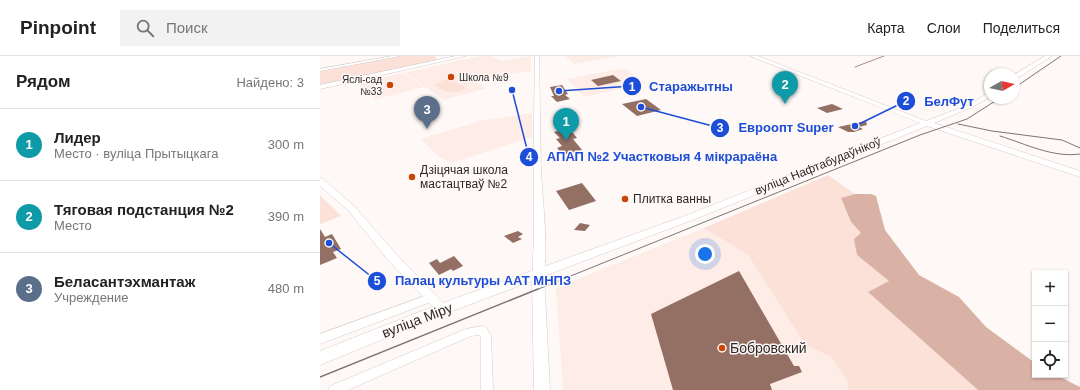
<!DOCTYPE html>
<html lang="ru">
<head>
<meta charset="utf-8">
<style>
	body { margin:0; font-family:Arial,sans-serif; background:#f2f2f2; color:#222 }
	.controls { position:absolute; right:12px; bottom:12px; display:grid; overflow:hidden; border-radius:0px; box-shadow:0 1px 3px #0004 }
	.controls button { width:36px; height:36px; display:grid; place-items:center; padding:0; border:0; border-bottom:1px solid #e0e0e0; background:#fff; color:#222; font:20px sans-serif }
	.compass { position:absolute; left:664px; top:12px; width:36px; height:36px; border-radius:50%; background:#fff; box-shadow:0 1px 3px #0004; rotate:81deg }
	.you { position:absolute; left:385px; top:198px; width:14px; height:14px; margin:-10px; border:3px solid #fff; border-radius:50%; background:#1a73e8; box-shadow:0 0 0 6px #1a73e833 }
	.badge { display:grid; place-items:center; width:26px; height:26px; border-radius:50%; background:#db2777; color:#fff; font-size:13px; font-weight:700 }
	.pin { position:absolute; translate:-50% -33px; filter:drop-shadow(0 1px 2px #0008) }
	.pin::after { content:''; position:absolute; top:21px; width:14px; height:12px; background:inherit; clip-path:polygon(0 0,100% 0,50% 100%) }
	.list { margin:0; padding:0; list-style:none }
	h2 { display:flex; justify-content:space-between; align-items:center; height:52px; margin:0; padding:0 16px; font-size:17px }
	h2 small { font-size:13px; font-weight:400; color:#767676 }
	.list li { display:grid; grid-template-columns:26px 1fr auto; gap:12px; align-items:center; box-sizing:border-box; height:72px; padding:0 16px; border-top:1px solid #e0e0e0 }
	.list b { display:block; font-size:15px; white-space:nowrap }
	.list p { margin:0; font-size:13px; white-space:nowrap; color:#767676 }
	.list em { font-size:13px; font-style:normal; color:#767676 }
	.icon { flex:none; width:22px; height:22px; fill:none; stroke:currentColor; stroke-width:2; stroke-linecap:round; stroke-linejoin:round }
	.map { position:relative; flex:none; width:760px; height:334px; overflow:hidden }
	header { display:flex; align-items:center; gap:24px; box-sizing:border-box; height:56px; padding:0 20px; background:#fff; border-bottom:1px solid #e0e0e0 }
	header strong { font-size:19px }
	nav { display:flex; gap:22px; margin-inline-start:auto; font-size:14px }
	.search { width:280px; height:36px; background:#f2f2f2; display:flex; align-items:center; gap:10px; box-sizing:border-box; padding:0 14px; border-radius:0px; color:#767676; font-size:15px }
	main { display:flex }
	aside { flex:1; background:#fff }
	.map>svg:first-child { display:block }
	.built { fill:#feece6 }
	.green { fill:#fce1d8 }
	.forest { fill:#dab2a5 }
	.lines { fill:none; stroke-linecap:round; stroke-linejoin:round }
	.stream { stroke:#ac8f86; stroke-width:1 }
	.building { fill:#947064 }
	.minor-casing { stroke:#d6ccc9; stroke-width:1 }
	.tertiary-casing { stroke:#d6ccc9; stroke-width:1 }
	.secondary-casing { stroke:#d6ccc9; stroke-width:1 }
	.minor { fill:#fff; fill-rule:evenodd }
	.tertiary { fill:#fff; fill-rule:evenodd }
	.secondary { fill:#fff; fill-rule:evenodd }
	.tram-far1 { stroke:#7b7674; stroke-width:1 }
	.tram { stroke:#7b7674; stroke-width:1.5 }
	.poi-dot { fill:#ca4404; stroke:#fef8f6; stroke-width:1.5 }
	.labels { text-anchor:middle; stroke-width:3; stroke-linejoin:round; paint-order:stroke }
	.far-poi-label { font-size:10px; fill:#2c2827; stroke:#fef8f6; text-anchor:start }
	.street-label { font-size:12px; fill:#2c2827; stroke:#fef8f6 }
	.poi-label { font-size:12px; fill:#2c2827; stroke:#fef8f6; text-anchor:start }
	.near-street-label { font-size:14px; fill:#2c2827; stroke:#fef8f6 }
	.near-poi-label { font-size:14px; fill:#2c2827; stroke:#fef8f6; text-anchor:start }
	.leader { fill:none; stroke:#1d4ed8; stroke-width:1.5 }
	.callout-dot { fill:#1d4ed8; stroke:#fef8f6; stroke-width:1.5 }
	.mark-label { font-size:12px; text-anchor:middle; font-weight:bold; fill:#fff }
	.callout-label { font-size:13px; text-anchor:middle; font-weight:bold; fill:#1d4ed8; stroke:#fef8f6; stroke-width:3; stroke-linejoin:round; paint-order:stroke }
</style>
</head>
<body>
<header>
<strong>Pinpoint</strong>
<div class="search"><svg class="icon" aria-label="search" viewBox="0 0 24 24"><circle cx="10" cy="10" r="6"/><path d="M15 15l6 6"/></svg>Поиск</div>
<nav><a>Карта</a><a>Слои</a><a>Поделиться</a></nav>
</header>
<main>
<aside>
<h2>Рядом<small>Найдено: 3</small></h2>
<ul class="list">
<li><span class="badge" style="background:#0f9aa8">1</span><div><b>Лидер</b><p>Место · вуліца Прытыцкага</p></div><em>300 m</em></li>
<li><span class="badge" style="background:#0f9aa8">2</span><div><b>Тяговая подстанция №2</b><p>Место</p></div><em>390 m</em></li>
<li><span class="badge" style="background:#5c6f8a">3</span><div><b>Беласантэхмантаж</b><p>Учреждение</p></div><em>480 m</em></li>
</ul>
</aside>
<div class="map">
<svg width="760" height="334" viewBox="0 0 760 334">
	<rect width="100%" height="100%" fill="#fef8f6"/>
	<!-- built -->
	<path class="built" d="M159 0H171L181 5 211 0V15L185 18 155 25 167 32 124 44 85 17Z
		M245 0H299L254 8Z
		M304 12 327 27 264 41 247 23Z
		M83 17 104 31 56 43 38 27Z
		M212 57V81L131 107 119 101 101 83 160 65Z
		M384 172 428 199 486 290 510 300 528 326 527 334H243L236 232Z"/>
	<!-- green -->
	<path class="green" d="M81 0H115L117 4 0 28V15Z
		M124 24H131L145 31 144 34C131 39 125 36 114 29Z
		M508 119 535 138 521 142 531 166 541 177 537 199 570 225 548 236 658 334H527L528 326 510 300 486 290 428 199 384 172Z
		M0 139 21 160 0 168Z"/>
	<!-- forest -->
	<path class="forest" d="M535 138H551L556 140 565 174 599 219 639 241 666 271 715 307V319H736L760 331V334H658L548 236 569 225 537 199 534 183 541 177 531 166 521 142Z"/>
	<g class="lines">
		<!-- stream -->
		<path class="stream" d="M535 11 564 0"/>
	</g>
	<!-- building -->
	<path class="building" d="M293 19 301 25 278 30 271 24Z
		M242 29 248 38 245 39 250 43 237 46 231 40H234L230 31Z
		M326 43 341 54 317 60 302 48Z
		M512 48 523 53 507 57 497 52Z
		M546 65 547 69 539 71 543 73 534 76H528L518 71Z
		M249 72 257 82 253 83 262 94 243 99 237 92 242 90 236 83 240 82 234 76Z
		M262 127 276 145 249 154 236 135Z
		M260 167 270 169 265 175 254 174Z
		M0 173 5 181 12 178 21 193 13 196 17 202 0 209Z
		M198 175 203 178 198 181 202 183 193 187 184 180Z
		M134 200 143 210 133 215 131 213 119 219 109 207 117 203 120 207Z
		M419 215 474 310H479L482 316 450 328 452 334H353L331 258Z"/>
	<g class="lines">
		<defs>
			<path id="minor" d="M72 0H80L0 15V13Z
				M110 238 113 239 115 242 113 245 0 288V278Z
				M162 270 166 271 171 280 173 334H161V281L159 279 151 280 28 334H8L10 330 146 273Z"/>
			<path id="tertiary" d="M215 0H219C220 39 220 77 221 116 222 135 230 209 222 222H214C211 218 214 190 214 183 213 122 214 61 215 0Z
				M0 122 3 123 34 150 76 198 126 250 128 253 126 256 122 258 118 256 68 204 28 154 0 130Z"/>
			<path id="secondary" d="M136 0H146L0 33V29Z
				M430 0H438L606 65 648 49 670 36V41L652 51 614 67 760 115V121L607 70 370 165 224 220 230 334H214L212 225 127 257 0 309V295L117 249 362 161 600 67Z
				M725 0H732L694 24V19Z"/>
		</defs>
		<!-- minor casing -->
		<use href="#minor" class="minor-casing"/>
		<!-- tertiary casing -->
		<use href="#tertiary" class="tertiary-casing"/>
		<!-- secondary casing -->
		<use href="#secondary" class="secondary-casing"/>
		<!-- minor -->
		<use href="#minor" class="minor"/>
		<!-- tertiary -->
		<use href="#tertiary" class="tertiary"/>
		<!-- secondary -->
		<use href="#secondary" class="secondary"/>
		<!-- tram-far1 -->
		<path class="tram-far1" d="M694 32 741 0
			M638 68 672 75 742 84 760 92
			M680 80C706 88 733 102 760 98
			M216 234 600 79 647 63 680 42"/>
		<!-- tram -->
		<path class="tram" d="M0 321 218 233"/>
	</g>
	<!-- markers -->
	<g class="poi-dot">
		<circle cx="131" cy="21" r="4"/>
		<circle cx="70" cy="29" r="4"/>
		<circle cx="92" cy="121" r="4"/>
		<circle cx="305" cy="143" r="4"/>
		<circle cx="402" cy="292" r="4"/>
	</g>
	<g class="labels">
		<!-- far-poi labels -->
		<g class="far-poi-label">
			<text x="139" y="25">Школа №9</text>
			<text x="62" y="27" text-anchor="end">Яслі-сад<tspan x="62" dy="12">№33</tspan></text>
		</g>
		<!-- street labels -->
		<g class="street-label">
			<text transform="translate(498 110) rotate(-22)" y="4">вуліца Нафтабудаўнікоў</text>
		</g>
		<!-- poi labels -->
		<g class="poi-label">
			<text x="100" y="118">Дзіцячая школа<tspan x="100" dy="14">мастацтваў №2</tspan></text>
			<text x="313" y="147">Плитка ванны</text>
		</g>
		<!-- near-street labels -->
		<g class="near-street-label">
			<text transform="translate(97 264) rotate(-21)" y="5">вуліца Міру</text>
		</g>
		<!-- near-poi labels -->
		<g class="near-poi-label">
			<text x="410" y="297">Бобровский</text>
		</g>
	</g>
	<!-- callouts -->
	<path class="leader" d="M239 35L312 30M535 70L586 45M321 51L400 72M192 34L209 101M9 187L57 225"/>
	<g class="callout-dot">
		<circle cx="239" cy="35" r="4"/>
		<circle cx="535" cy="70" r="4"/>
		<circle cx="321" cy="51" r="4"/>
		<circle cx="192" cy="34" r="4"/>
		<circle cx="9" cy="187" r="4"/>
		<circle cx="312" cy="30" r="10"/>
		<circle cx="586" cy="45" r="10"/>
		<circle cx="400" cy="72" r="10"/>
		<circle cx="209" cy="101" r="10"/>
		<circle cx="57" cy="225" r="10"/>
	</g>
	<g class="mark-label">
		<text x="312" y="35">1</text>
		<text x="586" y="49">2</text>
		<text x="400" y="76">3</text>
		<text x="209" y="105">4</text>
		<text x="57" y="229">5</text>
	</g>
	<g class="callout-label">
		<text x="371" y="35">Старажытны</text>
		<text x="629" y="50">БелФут</text>
		<text x="466" y="76">Евроопт Super</text>
		<text x="342" y="105">АПАП №2 Участковыя 4 мікрараёна</text>
		<text x="163" y="229">Палац культуры ААТ МНПЗ</text>
	</g>
</svg>
<div class="controls">
<button>+</button>
<button>−</button>
<button><svg class="icon" aria-label="locate" viewBox="0 0 24 24"><circle cx="12" cy="12" r="6"/><path d="M12 2v4M12 18v4M2 12h4M18 12h4"/></svg></button>
</div>
<svg class="compass" viewBox="-18 -18 36 36"><path d="M0-13l5 13h-10z" fill="#e53935"/><path d="M0 13l5-13h-10z" fill="#767676"/></svg>
<div class="you"></div>
<div class="pin badge" style="left:246px;top:85px;background:#0f9aa8">1</div>
<div class="pin badge" style="left:465px;top:48px;background:#0f9aa8">2</div>
<div class="pin badge" style="left:107px;top:73px;background:#5c6f8a">3</div>
</div>
</main>
</body>
</html>
